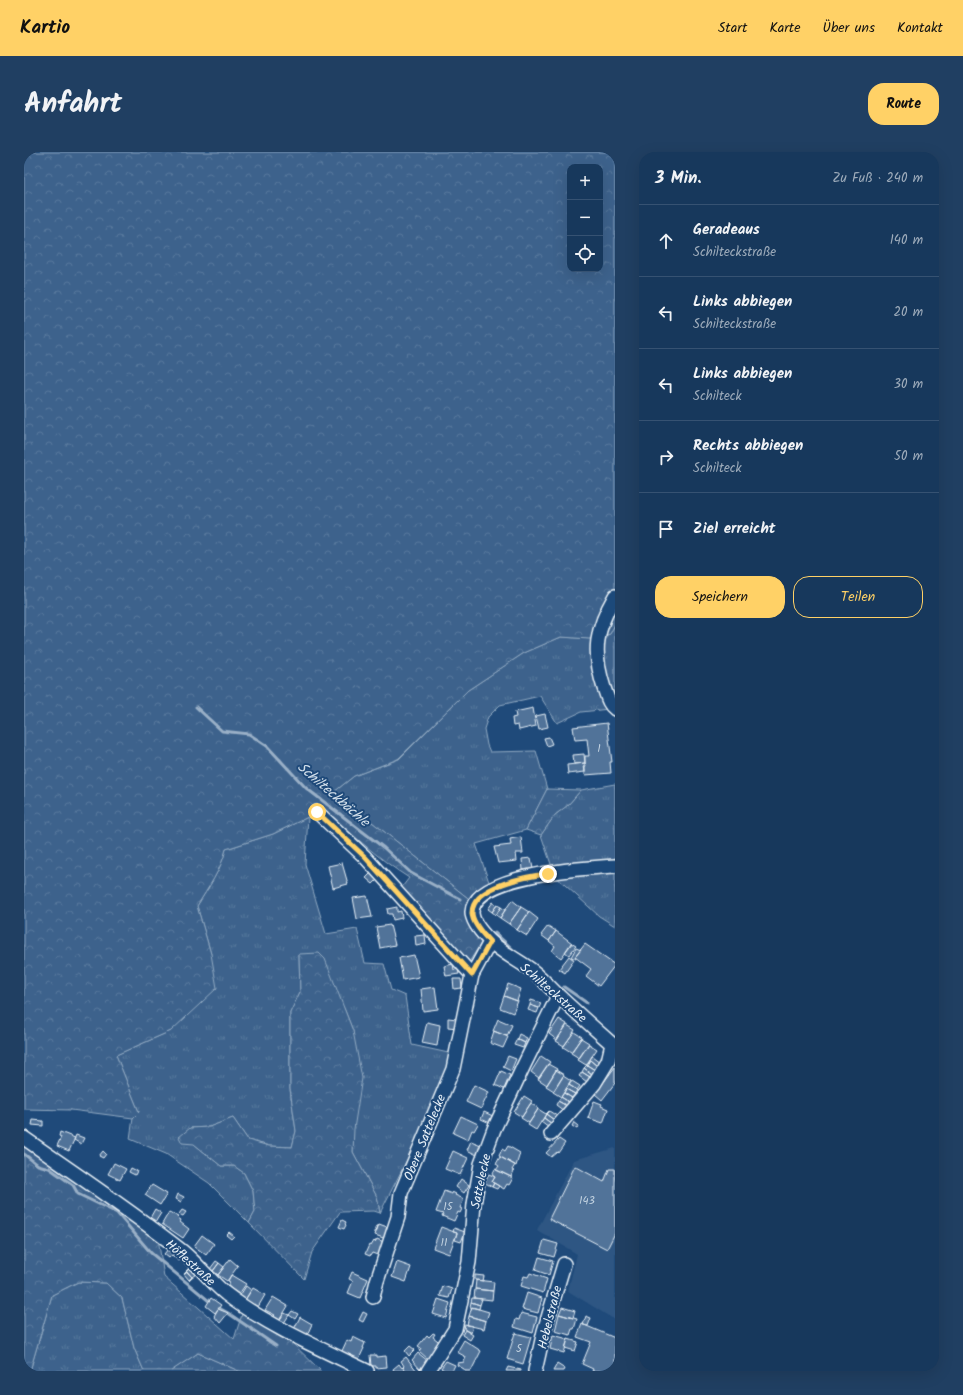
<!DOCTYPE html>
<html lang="de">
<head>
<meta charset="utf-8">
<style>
	body { margin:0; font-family:Kalam,sans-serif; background:#203f62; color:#f1f3f6 }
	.controls { position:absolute; right:12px; top:12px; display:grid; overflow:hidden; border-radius:8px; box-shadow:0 4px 16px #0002 }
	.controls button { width:36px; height:36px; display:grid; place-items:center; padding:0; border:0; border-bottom:1px solid #365272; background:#17385c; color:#f1f3f6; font:20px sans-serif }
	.stop { position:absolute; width:12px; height:12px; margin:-9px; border:3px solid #ffd166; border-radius:50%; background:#fff }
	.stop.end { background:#ffd166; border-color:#fff; box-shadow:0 1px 4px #0008 }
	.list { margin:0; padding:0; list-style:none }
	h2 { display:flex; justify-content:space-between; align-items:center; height:52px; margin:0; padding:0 16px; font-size:17px }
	h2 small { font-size:13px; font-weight:400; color:#9eacbb }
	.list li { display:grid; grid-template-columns:26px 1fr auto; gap:12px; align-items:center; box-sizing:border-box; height:72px; padding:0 16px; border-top:1px solid #365272 }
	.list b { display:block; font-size:15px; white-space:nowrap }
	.list p { margin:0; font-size:13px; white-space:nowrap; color:#9eacbb }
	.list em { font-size:13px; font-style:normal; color:#9eacbb }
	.actions { display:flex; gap:8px; padding:12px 16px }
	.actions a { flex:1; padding:9px 0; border:1px solid #ffd166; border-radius:16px; text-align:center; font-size:14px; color:#ffd166 }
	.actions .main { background:#ffd166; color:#111 }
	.icon { flex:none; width:22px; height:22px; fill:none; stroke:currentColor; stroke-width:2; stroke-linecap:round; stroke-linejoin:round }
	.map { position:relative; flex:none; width:591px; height:1219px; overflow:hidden; border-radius:16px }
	header { display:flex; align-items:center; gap:24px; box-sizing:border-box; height:56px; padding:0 20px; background:#ffd166; color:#111 }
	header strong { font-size:19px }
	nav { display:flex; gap:22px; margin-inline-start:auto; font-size:14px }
	.intro { display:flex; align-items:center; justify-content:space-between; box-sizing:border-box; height:96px; padding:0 24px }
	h1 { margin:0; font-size:28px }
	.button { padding:10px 18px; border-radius:16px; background:#ffd166; color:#111; font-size:14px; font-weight:700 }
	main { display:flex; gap:24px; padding:0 24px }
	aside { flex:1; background:#17385c; border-radius:16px; box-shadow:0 4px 16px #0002 }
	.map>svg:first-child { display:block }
	.built { fill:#2e5683 }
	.grass { fill:url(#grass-tufts); stroke:#92aac2 }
	.forest { fill:url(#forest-crowns); stroke:#92aac2; fill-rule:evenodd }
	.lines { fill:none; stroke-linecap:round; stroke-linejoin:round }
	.stream { stroke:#9ab0c7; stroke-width:3 }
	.building { fill:#517399; stroke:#e8f1f8 }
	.minor-casing { stroke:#e8f1f8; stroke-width:16 }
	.minor { stroke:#1f4a7a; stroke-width:13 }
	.route { stroke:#ffd166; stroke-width:5 }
	.labels { text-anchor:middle; stroke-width:4; stroke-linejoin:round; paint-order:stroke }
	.number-label { font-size:11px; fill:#c2d2e0 }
	.street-label { font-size:13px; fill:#e8f1f8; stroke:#1f4a7a }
	.water-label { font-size:14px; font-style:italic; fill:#d4e1ec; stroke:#1f4a7a }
</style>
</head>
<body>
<header>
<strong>Kartio</strong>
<nav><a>Start</a><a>Karte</a><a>Über uns</a><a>Kontakt</a></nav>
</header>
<div class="intro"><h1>Anfahrt</h1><a class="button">Route</a></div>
<main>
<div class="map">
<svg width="591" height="1219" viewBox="0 0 591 1219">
	<defs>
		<pattern id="grass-tufts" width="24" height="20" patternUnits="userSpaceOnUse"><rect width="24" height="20" fill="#3c628c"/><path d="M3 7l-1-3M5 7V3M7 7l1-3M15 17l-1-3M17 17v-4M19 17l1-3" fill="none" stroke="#58799d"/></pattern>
		<pattern id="forest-crowns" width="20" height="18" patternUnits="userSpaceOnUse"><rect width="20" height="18" fill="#3c628c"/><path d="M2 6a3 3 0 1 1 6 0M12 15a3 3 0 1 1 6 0" fill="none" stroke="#58799d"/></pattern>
	</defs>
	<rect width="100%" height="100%" fill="#1f4a7a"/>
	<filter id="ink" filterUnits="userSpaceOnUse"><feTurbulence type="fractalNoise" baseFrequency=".025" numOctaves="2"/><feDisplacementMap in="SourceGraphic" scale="8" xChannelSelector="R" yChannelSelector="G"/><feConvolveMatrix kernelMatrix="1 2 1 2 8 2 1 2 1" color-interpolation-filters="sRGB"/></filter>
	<g filter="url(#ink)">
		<!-- built -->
		<path class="built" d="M591 996V1168L544 1139 553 1102 513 1078 550 1008Z"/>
		<!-- grass -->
		<path class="grass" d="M591 472V552C584 528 573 509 583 483L586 482Z
			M537 485 570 487 585 557 557 560 533 571 516 544 476 553 464 565 460 577 463 593 466 600 512 599 523 637 502 678 452 692 466 733 449 750 310 640 330 624 375 607 444 538 500 501Z
			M591 632V711L529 718 517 683 531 663 544 653 557 638Z
			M284 665 281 712 302 782 333 777 341 811 360 812 367 838 381 844 388 893 429 902 399 976 356 1061 353 1045 329 1000V879L320 856 275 802 276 840 266 861V937L272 979 268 995 245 994 224 988 209 966 185 975 166 976 170 992 197 1014H210L220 1021 229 1039 231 1060 225 1071 185 1031 142 1002 106 987 109 966 115 960 92 903 147 879 187 802 173 754C184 736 197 718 202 697L249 682Z
			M591 718V774L575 764 530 723Z
			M54 1130 82 1131 98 1146 110 1196 120 1219H6L28 1143Z
			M174 1201 215 1219H147Z"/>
		<!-- forest -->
		<path class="forest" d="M0 0H591V472L586 482 573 486 565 487 537 485 500 501 444 538 374 607 330 624 310 640 449 750 443 767 457 791 445 810 434 805 375 739 385 726C352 705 324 679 296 653L284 665 249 682 202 697C197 718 184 736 173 754L187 802 193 836 147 879 92 903 115 960 109 966 47 958 0 957ZM546 15H576V117H546Z
			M523 637 557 638 544 653 531 663 517 683 502 678Z
			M295 801 301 807 329 879 338 926 330 977 329 1000 353 1045 356 1061 350 1059 316 1060 288 1100 280 1127 225 1071 231 1060 229 1039 220 1021 210 1014H197L170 992 158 991 155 985 166 976 185 975 209 966 224 988 245 994 268 995 272 979 266 937V861L276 840 275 802Z
			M0 990 134 1086 140 1125 210 1187 219 1159 263 1186 297 1219H215L174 1201 147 1219H120L110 1196 98 1146 82 1131 54 1130 28 1143 6 1219H0Z"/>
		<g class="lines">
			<!-- stream -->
			<path class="stream" d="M172 555 198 579 225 582 243 594 282 636 360 696 387 721 436 747
				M471 781 495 803
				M540 835 563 851
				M0 1002 14 1013 25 1016 49 1033 54 1042 93 1061 127 1101 185 1149
				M195 1156 204 1161 252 1194"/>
		</g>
		<!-- building -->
		<path class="building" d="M509 556 512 574 495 578 494 573 489 574 488 566 492 565 491 560Z
			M521 562 524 575 515 577 512 564Z
			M583 571 588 610H586L587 621 561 623V604H565L563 587 551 588 549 575Z
			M525 585 528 592 523 594 520 586Z
			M560 602 561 611 550 612 549 603Z
			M561 611 562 614H560L561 620 544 622 543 613Z
			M497 685 499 701H492L493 709 474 711 470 695 487 693 486 687Z
			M507 706 509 717 499 718 498 707Z
			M318 711 324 732 309 736 304 714Z
			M349 719 356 725 349 732 342 726Z
			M343 744 348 765 333 767 329 746Z
			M488 748 497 755 485 772 476 766Z
			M469 750 473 753 468 760 464 757Z
			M473 753 477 755 472 763 468 760Z
			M373 755V760L377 759 378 766 369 768 368 762H364L363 757Z
			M477 755 481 758 476 766 472 763Z
			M497 755 505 760 493 778 485 772Z
			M505 760 514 767 503 784 493 778Z
			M366 773 371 793 356 796 352 775Z
			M524 774 532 779 525 789 517 783Z
			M532 779 548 791 537 806 528 799 531 794 525 789Z
			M401 783 402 792 392 794 391 784Z
			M547 791 552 794 545 803 541 800Z
			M561 792 591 813 575 834 562 824 567 817 551 805Z
			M552 796 557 798 551 805 552 807 547 805Z
			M390 803 395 825 379 828 375 806Z
			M545 804 550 808 541 821 535 817Z
			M429 812 430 818 434 817 435 822 422 824 420 814Z
			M429 827H437L438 836 430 837Z
			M484 832 497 837 493 849 480 844Z
			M411 835 414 857 399 859 397 837Z
			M480 844 494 849 489 861 476 856Z
			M507 848 517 851 515 856 506 853Z
			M506 853 515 856 513 861 504 858Z
			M424 866 433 867V876L424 875Z
			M474 867 488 873 483 884 469 879Z
			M535 867 543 872 533 888 525 882Z
			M403 870 416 873 413 894 398 891Z
			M543 873 551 878 540 894 532 889Z
			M470 879 484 885 479 896 466 891Z
			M550 880 558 885 547 900 539 895Z
			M495 882 503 886 501 891 493 887Z
			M557 886 565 891 555 906 547 901Z
			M493 887 501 891 499 896 490 893Z
			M565 892 573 897 562 913 554 908Z
			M484 904 492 907 487 919 479 915Z
			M517 904 526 910 515 926 507 920Z
			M568 904 576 910 573 914 566 908Z
			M566 908 573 914 571 918 563 913Z
			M524 912 533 917 523 933 514 927Z
			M563 913 571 918 568 922 560 916Z
			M591 915V931L578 948 571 942Z
			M560 916 568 922 566 925 558 920Z
			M532 918 540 923 530 939 522 934Z
			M477 919 486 923 480 937 471 933Z
			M558 920 566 925 563 930 555 924Z
			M539 924 547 929 537 945 529 940Z
			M548 929 556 934 553 938 545 933Z
			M450 933 465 940 457 957 442 950Z
			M545 933 553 938 551 942 542 937Z
			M542 937 551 942 548 946 540 941Z
			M540 941 548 946 545 950 537 945Z
			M500 944 508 949 498 965 490 960Z
			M537 945 545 950 543 954 534 949Z
			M534 949 543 954 540 959 532 953Z
			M570 949 578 952 577 954 584 957 579 971 564 966Z
			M507 951 515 956 505 971 497 966Z
			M514 957 522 962 512 978 504 973Z
			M525 959 533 964 530 968 522 962Z
			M460 960 469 964 466 971 457 967Z
			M522 962 530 968 528 972 520 966Z
			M437 964 454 972 450 979 448 978 444 988 429 981Z
			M520 966 528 972 525 976 517 970Z
			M9 968 19 969V974L8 973Z
			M550 970 555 974 553 977 548 974Z
			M36 980 51 986 45 999 33 994 37 985 35 984Z
			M52 983 60 986 57 992 50 988Z
			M535 987 541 991 534 1001 533 1000 527 1005 522 1001Z
			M447 989 457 993 453 1003 443 998Z
			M484 994 496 1001 492 1014 475 1004 478 997 481 999Z
			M79 999 82 1002 79 1006 75 1004Z
			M429 999 444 1006 436 1023 421 1017Z
			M476 1005 491 1013 488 1018 490 1019 487 1025 472 1018 475 1014 472 1012Z
			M90 1011 102 1017 96 1028 84 1022Z
			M551 1014 580 1030 585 1017H591V1081L583 1097 525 1067Z
			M107 1016 113 1019 111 1023 105 1020Z
			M471 1017 489 1026 485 1033 483 1032 480 1037 468 1030 471 1025 468 1023Z
			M465 1022 471 1025 468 1030 470 1031 468 1035 460 1030Z
			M437 1027 445 1033 440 1041 432 1035Z
			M470 1031 475 1034 473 1037 468 1035Z
			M128 1033 143 1042 136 1053 121 1043Z
			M420 1039 428 1042V1040L432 1042 431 1043 440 1047 436 1056 438 1057 436 1061 434 1060 430 1069 418 1064 419 1062 412 1060Z
			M154 1042 160 1045 157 1050 152 1047Z
			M131 1057 137 1061 132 1069 126 1066Z
			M158 1058 162 1060 159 1064 155 1062Z
			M145 1060 155 1065 154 1066 157 1068 156 1070 165 1077 159 1086 138 1072Z
			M318 1068 322 1070 321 1072 322 1073 320 1077 315 1075Z
			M355 1072 366 1076 362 1087 351 1083Z
			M352 1074H354L352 1080H350Z
			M417 1075 433 1081 425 1102 409 1096Z
			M430 1076 441 1080 437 1090 431 1088 433 1081 429 1080Z
			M205 1080 210 1084 207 1087 202 1083Z
			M178 1083 190 1092 182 1103 170 1094Z
			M353 1087 362 1091 356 1104 348 1101 346 1104 341 1102 345 1093 347 1094 350 1089 351 1090Z
			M520 1088 534 1092 530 1105 516 1101Z
			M145 1096 157 1107 155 1109 148 1103 145 1106 140 1102Z
			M515 1105 529 1109 525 1123 511 1118Z
			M206 1107 214 1114 203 1129 194 1123Z
			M192 1109 195 1111 189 1119 186 1117Z
			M373 1110 387 1115 382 1130 368 1125Z
			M195 1111 200 1115 194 1123 189 1119Z
			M166 1115 172 1122 168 1125 162 1119Z
			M163 1119 168 1125 165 1128 160 1122Z
			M328 1120 344 1127 336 1146 324 1141 329 1129 325 1127Z
			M506 1121 523 1127 519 1141 497 1134 500 1124 504 1125Z
			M207 1123 222 1132 215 1142 203 1134 206 1130 204 1129Z
			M451 1123 460 1124 459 1129 451 1128Z
			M452 1128 470 1130 469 1139 451 1137Z
			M222 1134 227 1138 221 1148 215 1145Z
			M419 1134 428 1137 425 1146 416 1144Z
			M229 1136 241 1143 234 1155 221 1148Z
			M451 1137 469 1139 468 1148 450 1146Z
			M503 1141 518 1146 514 1161 498 1157Z
			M249 1145 264 1154 255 1169 249 1165 251 1163 241 1158Z
			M187 1146 197 1153 191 1161 182 1154Z
			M448 1146 458 1147 456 1153 447 1150Z
			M414 1147 426 1151 422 1166 409 1162Z
			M447 1150 456 1153 455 1157 446 1155Z
			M448 1155 465 1160 462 1169 445 1164Z
			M538 1155 551 1159 549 1166 535 1162Z
			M194 1157 204 1161 196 1171 190 1164Z
			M268 1159 274 1162 271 1167 265 1163Z
			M339 1160 343 1162 339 1170 335 1168Z
			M260 1161 265 1163 260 1171 255 1169Z
			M497 1161 513 1165 509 1181 490 1175 492 1167 495 1168Z
			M535 1162 553 1167 550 1177H548L546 1183 531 1179Z
			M445 1164 462 1169 460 1177 443 1173Z
			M562 1164 567 1166 564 1174 559 1173Z
			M276 1165 288 1172 283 1183 270 1177Z
			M441 1172 449 1174 447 1181 440 1177Z
			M558 1172 591 1186V1213L589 1219H568L569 1217 558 1212 567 1190 553 1185Z
			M441 1178 449 1183 446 1188 438 1183Z
			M409 1181 411 1182 409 1185 418 1192 405 1208 395 1199 397 1196 394 1194 403 1183 405 1185Z
			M491 1181 507 1185 499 1212 483 1207Z
			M529 1183 544 1187 540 1201 526 1197Z
			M329 1185 341 1191 339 1196H340L334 1209 317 1201 323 1188 327 1190Z
			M544 1187 554 1190 551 1199 541 1196Z
			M440 1188 457 1199 447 1219H441L440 1217 433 1213 434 1211 440 1210 442 1205 433 1200Z
			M386 1194 391 1198 385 1204 381 1199Z
			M394 1201 404 1209 396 1217 388 1208Z
			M346 1203H352V1205L362 1204 363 1215 352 1216V1214H347Z
			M382 1205 393 1219H382L379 1215 380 1214 377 1209Z
			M422 1209 431 1213 428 1219H421L417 1216Z
			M375 1212 378 1216 379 1215 382 1219H370L369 1217Z
			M533 1212 541 1217 540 1219H529Z
			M484 1215 497 1218V1219H482Z"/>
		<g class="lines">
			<defs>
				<path id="minor" d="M591 444C572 477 568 499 580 536 583 543 584 552 591 557
					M293 660 341 705 448 823
					M591 714C563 716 450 722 448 760 448 770 459 782 465 788 478 801 496 809 510 820 520 828 527 837 536 845 553 861 571 877 588 892L591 893
					M527 982 570 932 584 909 588 892
					M0 986C53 1023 107 1059 158 1099 174 1112 186 1129 202 1142 242 1173 297 1197 343 1219
					M349 1145 353 1129 374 1065 377 1041 429 917 448 823 466 790
					M404 1219 431 1177 445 1110 450 1052 457 1012 470 977 500 913 534 844
					M511 1219 520 1179 540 1112"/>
			</defs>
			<!-- minor casing -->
			<use href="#minor" class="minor-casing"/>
			<!-- minor -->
			<use href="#minor" class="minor"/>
		</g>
	</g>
	<g class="lines" filter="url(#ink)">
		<!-- route -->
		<path class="route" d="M293 660 341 705 448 823 466 790C460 783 448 771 448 761 448 734 504 724 524 722"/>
	</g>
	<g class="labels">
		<!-- number labels -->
		<g class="number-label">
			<text x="575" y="600">1</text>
			<text x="563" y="1052">143</text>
			<text x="424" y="1058">15</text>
			<text x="420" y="1094">11</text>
			<text x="495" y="1200">5</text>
		</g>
		<!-- street labels -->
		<g class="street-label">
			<text transform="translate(530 840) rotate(41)" y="5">Schilteckstraße</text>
			<text transform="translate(400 985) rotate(-68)" y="5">Obere Sattelecke</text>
			<text transform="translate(456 1029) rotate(-78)" y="5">Sattelecke</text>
			<text transform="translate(167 1110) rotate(42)" y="5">Höflestraße</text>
			<text transform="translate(525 1165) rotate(-76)" y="5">Hebelstraße</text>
		</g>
		<!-- water labels -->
		<g class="water-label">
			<text transform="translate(310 642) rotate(41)" y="5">Schilteckbächle</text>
		</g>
	</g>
</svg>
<div class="controls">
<button>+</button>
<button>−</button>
<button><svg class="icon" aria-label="locate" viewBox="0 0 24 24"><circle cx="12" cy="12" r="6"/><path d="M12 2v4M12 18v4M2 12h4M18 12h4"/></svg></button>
</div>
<div class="stop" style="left:293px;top:660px"></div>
<div class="stop end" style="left:524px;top:722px"></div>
</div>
<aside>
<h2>3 Min.<small>Zu Fuß · 240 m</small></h2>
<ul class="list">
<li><svg class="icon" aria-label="ahead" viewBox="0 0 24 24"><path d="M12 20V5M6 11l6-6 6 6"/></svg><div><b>Geradeaus</b><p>Schilteckstraße</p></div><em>140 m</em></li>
<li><svg class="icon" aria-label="left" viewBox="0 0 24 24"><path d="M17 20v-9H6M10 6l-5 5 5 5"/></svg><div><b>Links abbiegen</b><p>Schilteckstraße</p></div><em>20 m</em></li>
<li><svg class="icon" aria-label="left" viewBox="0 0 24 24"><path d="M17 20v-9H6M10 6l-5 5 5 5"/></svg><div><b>Links abbiegen</b><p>Schilteck</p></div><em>30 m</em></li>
<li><svg class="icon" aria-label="right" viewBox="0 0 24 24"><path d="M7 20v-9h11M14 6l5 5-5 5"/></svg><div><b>Rechts abbiegen</b><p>Schilteck</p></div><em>50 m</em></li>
<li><svg class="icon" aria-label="arrive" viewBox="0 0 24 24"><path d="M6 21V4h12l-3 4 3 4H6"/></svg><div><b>Ziel erreicht</b></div></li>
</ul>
<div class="actions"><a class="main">Speichern</a><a>Teilen</a></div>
</aside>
</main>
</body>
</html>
